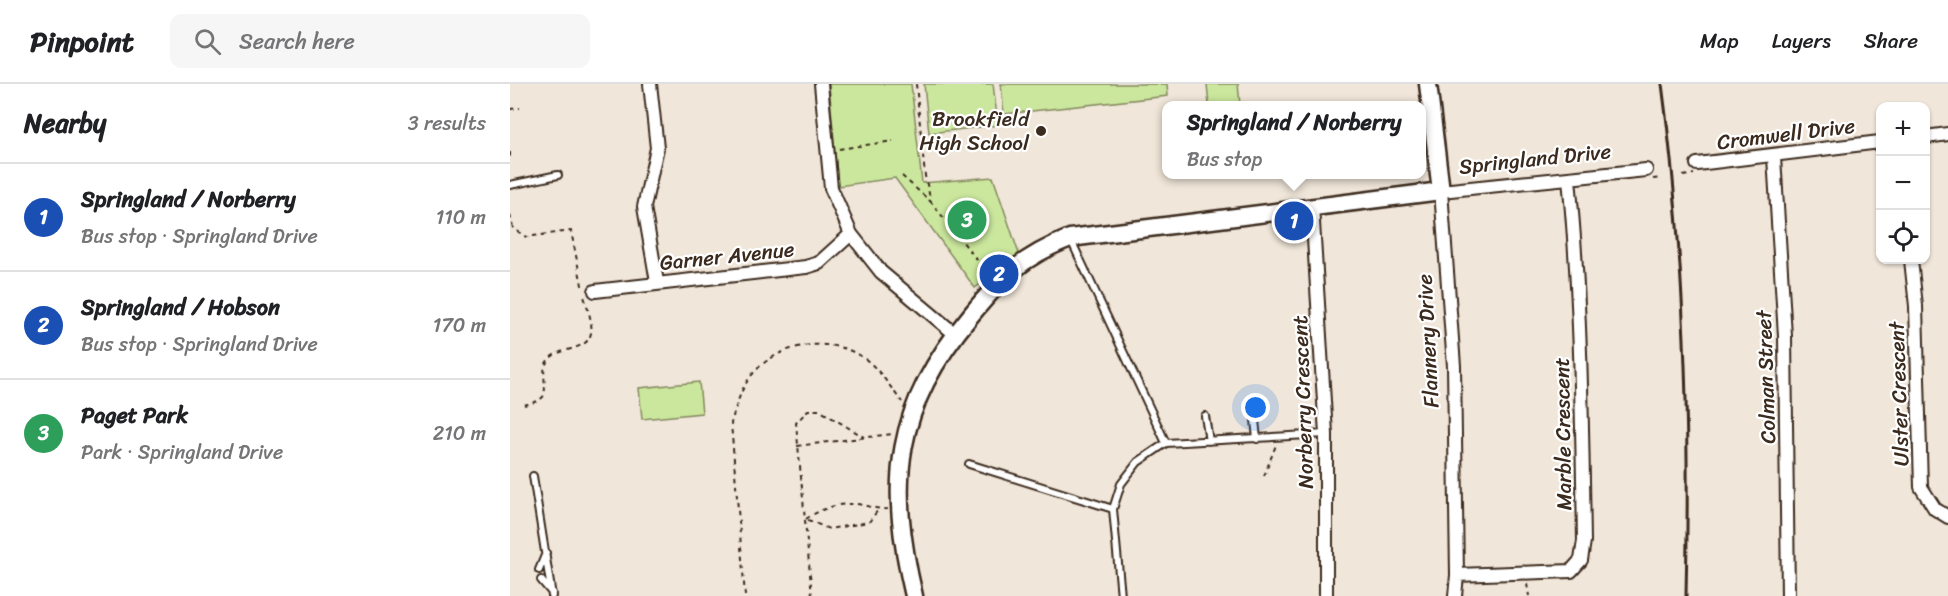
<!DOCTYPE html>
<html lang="en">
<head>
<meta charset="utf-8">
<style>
	body { margin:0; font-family:Sriracha,sans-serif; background:#f6f6f6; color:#202124 }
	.controls { position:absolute; right:18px; top:18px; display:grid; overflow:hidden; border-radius:12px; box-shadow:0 2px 4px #0004 }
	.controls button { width:54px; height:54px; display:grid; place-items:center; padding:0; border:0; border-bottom:2px solid #e0e0e0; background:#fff; color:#202124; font:30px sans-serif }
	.you { position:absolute; left:746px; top:324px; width:21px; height:21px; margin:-15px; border:4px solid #fff; border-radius:50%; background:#1a73e8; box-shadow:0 0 0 9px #1a73e833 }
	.badge { display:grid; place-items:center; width:39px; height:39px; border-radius:50%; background:#2563eb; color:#fff; font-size:20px; font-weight:700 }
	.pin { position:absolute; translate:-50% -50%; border:3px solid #fff; box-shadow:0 2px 6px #0006 }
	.popup { position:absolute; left:652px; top:17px; width:264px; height:78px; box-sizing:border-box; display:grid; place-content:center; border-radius:12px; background:#fff; filter:drop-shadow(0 2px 4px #0005); font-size:20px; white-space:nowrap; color:#757577 }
	.popup b { font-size:22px; color:#202124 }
	.popup::after { content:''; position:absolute; left:50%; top:100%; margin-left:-12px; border:12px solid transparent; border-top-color:#fff }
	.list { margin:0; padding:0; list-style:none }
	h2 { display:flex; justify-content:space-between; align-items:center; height:78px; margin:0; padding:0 24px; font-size:26px }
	h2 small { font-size:20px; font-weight:400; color:#757577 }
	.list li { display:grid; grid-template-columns:39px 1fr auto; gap:18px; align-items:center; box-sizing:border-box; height:108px; padding:0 24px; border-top:2px solid #e0e0e0 }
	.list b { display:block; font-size:22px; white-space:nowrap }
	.list p { margin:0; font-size:20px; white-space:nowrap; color:#757577 }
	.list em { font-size:20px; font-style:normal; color:#757577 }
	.icon { flex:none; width:33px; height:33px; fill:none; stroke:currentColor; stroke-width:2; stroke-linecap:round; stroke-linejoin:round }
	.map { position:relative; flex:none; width:1438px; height:512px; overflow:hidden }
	header { display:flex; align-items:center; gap:36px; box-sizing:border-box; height:84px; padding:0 30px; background:#fff; border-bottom:2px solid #e0e0e0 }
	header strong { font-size:28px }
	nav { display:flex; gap:33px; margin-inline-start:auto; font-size:21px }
	.search { width:420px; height:54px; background:#f6f6f6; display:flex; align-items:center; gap:15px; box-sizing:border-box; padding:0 21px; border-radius:12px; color:#757577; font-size:22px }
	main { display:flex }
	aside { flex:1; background:#fff }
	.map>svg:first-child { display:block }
	.green { fill:#cbe79d; stroke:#83885e; stroke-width:1.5 }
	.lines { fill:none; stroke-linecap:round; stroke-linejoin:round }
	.service-casing { stroke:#3b2a1e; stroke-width:10 }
	.minor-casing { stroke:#3b2a1e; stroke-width:16 }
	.tertiary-casing { stroke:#3b2a1e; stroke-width:21 }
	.path { stroke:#3b2a1e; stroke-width:2; stroke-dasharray:4.5 4.5; stroke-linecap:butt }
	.service { stroke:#fff; stroke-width:6 }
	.minor { stroke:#fff; stroke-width:12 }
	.tertiary { stroke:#fff; stroke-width:16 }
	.rail { stroke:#3b2a1e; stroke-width:3 }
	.poi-dot { fill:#3b2a1e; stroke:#fff; stroke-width:2 }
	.labels { text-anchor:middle; stroke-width:4.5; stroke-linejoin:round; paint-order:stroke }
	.poi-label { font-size:21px; fill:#3b2a1e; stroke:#fff; text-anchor:end }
	.street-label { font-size:21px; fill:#3b2a1e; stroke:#fff }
</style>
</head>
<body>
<header>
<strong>Pinpoint</strong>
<div class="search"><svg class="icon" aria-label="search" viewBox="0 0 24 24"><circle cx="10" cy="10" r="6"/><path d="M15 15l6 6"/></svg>Search here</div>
<nav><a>Map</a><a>Layers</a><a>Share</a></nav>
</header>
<main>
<aside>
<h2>Nearby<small>3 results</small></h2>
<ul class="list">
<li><span class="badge" style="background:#1a4fb4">1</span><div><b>Springland / Norberry</b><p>Bus stop · Springland Drive</p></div><em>110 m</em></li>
<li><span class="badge" style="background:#1a4fb4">2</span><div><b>Springland / Hobson</b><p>Bus stop · Springland Drive</p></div><em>170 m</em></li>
<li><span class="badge" style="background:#2e9e5b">3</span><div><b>Paget Park</b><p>Park · Springland Drive</p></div><em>210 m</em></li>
</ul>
</aside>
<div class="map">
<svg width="1438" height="512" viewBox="0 0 1438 512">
	<rect width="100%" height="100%" fill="#f0e6d9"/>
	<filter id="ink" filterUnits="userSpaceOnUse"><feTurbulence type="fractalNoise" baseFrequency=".0167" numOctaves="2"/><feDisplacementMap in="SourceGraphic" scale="12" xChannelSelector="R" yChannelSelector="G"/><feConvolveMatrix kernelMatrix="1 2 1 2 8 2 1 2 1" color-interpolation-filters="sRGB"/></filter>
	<g filter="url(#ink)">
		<!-- green -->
		<path class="green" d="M319 0H401L412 99 483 93 509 170 465 204 385 94 328 102Z
			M414 0H483L488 41 419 49Z
			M491 0H657L658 12 494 30Z
			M697 0H728L730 21H699Z
			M189 298 192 329 132 335 129 304Z"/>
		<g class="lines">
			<defs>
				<path id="service" d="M0 101 48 91
					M561 156 656 359
					M695 332 699 357
					M745 336 747 355
					M459 380 603 425
					M23 392 42 512
					M29 486 36 469
					M31 496 42 509
					M611 512 603 425 611 400 628 378 656 359 816 350"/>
				<path id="minor" d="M140 0 147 64 134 123 147 198
					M311 0 321 104 341 150 371 188 445 250
					M1416 53 1438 50
					M1264 73 1275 252 1278 512
					M1187 80 1370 58
					M802 122 816 350V512
					M1401 176 1406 222 1411 403 1425 425 1438 433
					M85 207 296 183 309 179 341 150
					M947 491 1061 487 1071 476 1074 457C1072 336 1071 216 1059 95
					M945 512 947 491 944 282 931 107 1136 86"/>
				<path id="tertiary" d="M404 512C377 397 384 324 461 231 493 192 512 173 560 154L931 107 918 0"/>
			</defs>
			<!-- service casing -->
			<use href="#service" class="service-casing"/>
			<!-- minor casing -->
			<use href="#minor" class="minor-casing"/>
			<!-- tertiary casing -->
			<use href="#tertiary" class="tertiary-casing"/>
			<!-- path -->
			<path class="path" d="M406 0 415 92 421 118 479 191
				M0 25 10 24
				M329 65 383 57
				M0 68V76
				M392 92 421 118
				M1173 92 1184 90
				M1143 95 1151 94
				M0 131 3 144 16 153 61 147 73 206
				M14 321 28 317 33 313C38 302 31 291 36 280 44 261 77 270 81 249 83 238 77 223 74 212
				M287 362 382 350
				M754 392 766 361
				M296 435C310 425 328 419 346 420 357 421 367 426 379 425
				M298 436 319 445 359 438 368 426
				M1017 500 1019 512
				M235 512 221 339C226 323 230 306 241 292 265 261 314 251 349 271 366 280 380 303 392 318
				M302 512 286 339 298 326H309L354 353"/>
			<!-- service -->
			<use href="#service" class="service"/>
			<!-- minor -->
			<use href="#minor" class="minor"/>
			<!-- tertiary -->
			<use href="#tertiary" class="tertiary"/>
			<!-- rail -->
			<path class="rail" d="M1152 0C1175 170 1180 341 1176 512"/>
		</g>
	</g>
	<!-- markers -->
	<circle class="poi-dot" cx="531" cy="47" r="6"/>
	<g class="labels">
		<!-- poi labels -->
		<g class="poi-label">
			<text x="519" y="42">Brookfield<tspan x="519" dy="24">High School</tspan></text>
		</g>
		<!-- street labels -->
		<g class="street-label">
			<text transform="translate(1276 50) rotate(-7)" y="7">Cromwell Drive</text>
			<text transform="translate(1025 75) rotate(-6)" y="7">Springland Drive</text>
			<text transform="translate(217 172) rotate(-6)" y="7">Garner Avenue</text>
			<text transform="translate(918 257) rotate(-93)" y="7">Flannery Drive</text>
			<text transform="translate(1256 293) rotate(-92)" y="7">Colman Street</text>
			<text transform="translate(1389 310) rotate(-92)" y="7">Ulster Crescent</text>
			<text transform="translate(793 318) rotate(-92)" y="7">Norberry Crescent</text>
			<text transform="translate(1053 350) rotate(-91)" y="7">Marble Crescent</text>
		</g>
	</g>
</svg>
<div class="controls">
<button>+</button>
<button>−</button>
<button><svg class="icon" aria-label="locate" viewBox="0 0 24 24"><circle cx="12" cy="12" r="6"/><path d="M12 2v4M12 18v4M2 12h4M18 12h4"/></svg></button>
</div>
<div class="you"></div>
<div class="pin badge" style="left:784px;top:137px;background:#1a4fb4">1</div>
<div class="popup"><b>Springland / Norberry</b>Bus stop</div>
<div class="pin badge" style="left:489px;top:190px;background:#1a4fb4">2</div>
<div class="pin badge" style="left:457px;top:136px;background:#2e9e5b">3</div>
</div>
</main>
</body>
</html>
